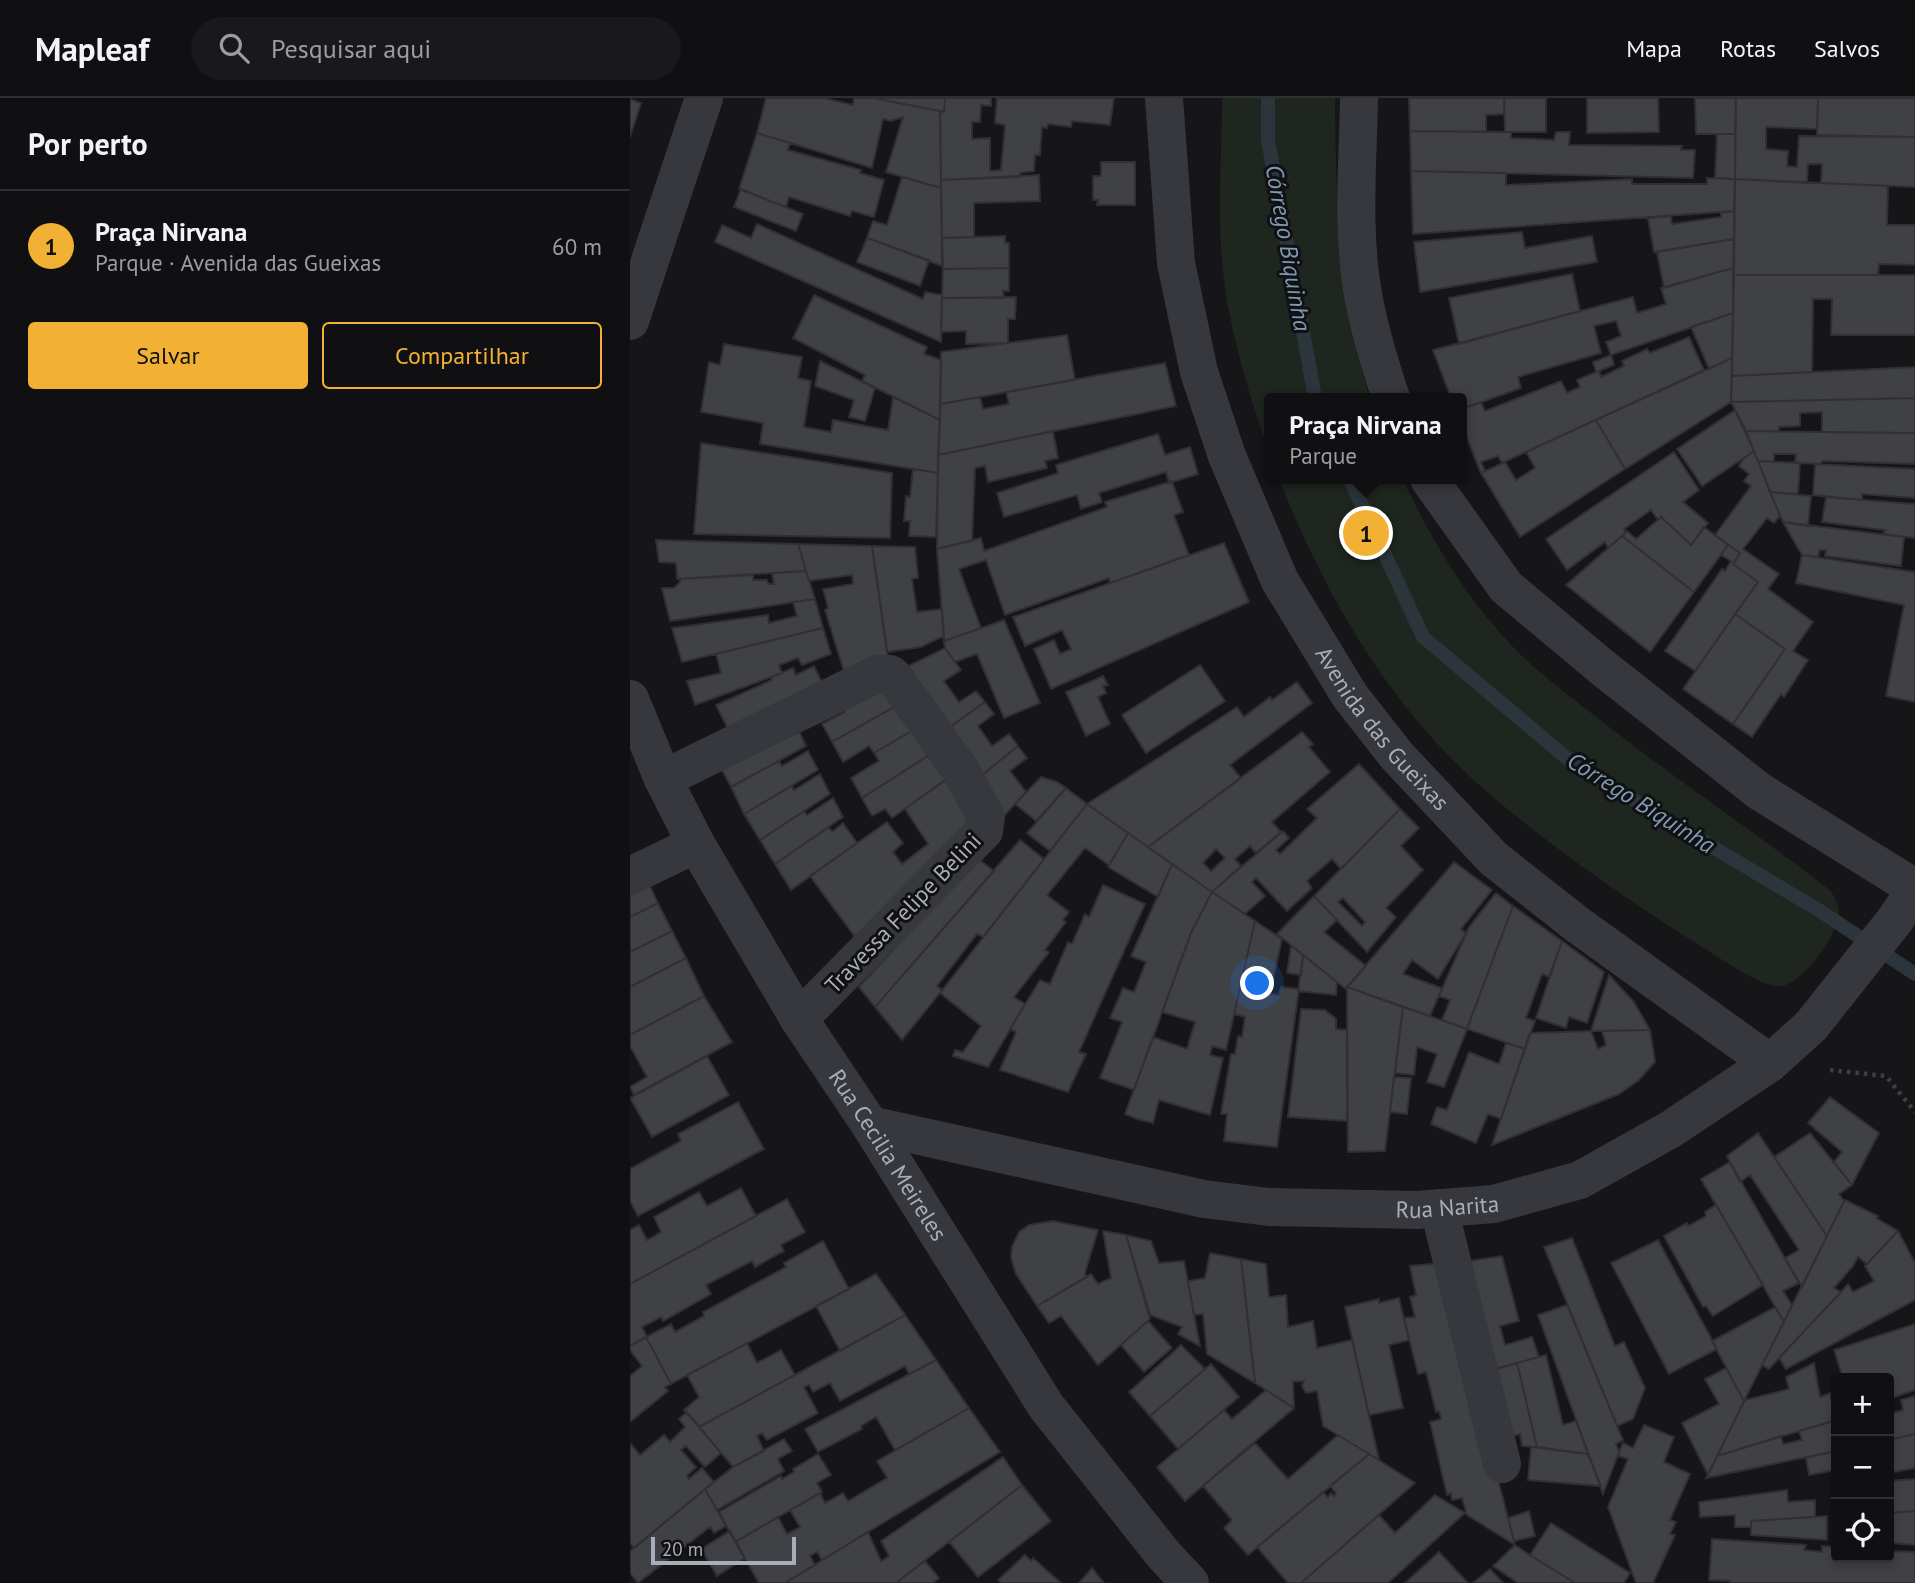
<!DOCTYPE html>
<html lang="pt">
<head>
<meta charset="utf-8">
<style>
	body { margin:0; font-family:"PT Sans",sans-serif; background:#19191b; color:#f1f3f6 }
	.controls { position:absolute; right:21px; bottom:21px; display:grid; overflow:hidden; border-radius:7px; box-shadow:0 4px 10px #0003 }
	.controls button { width:63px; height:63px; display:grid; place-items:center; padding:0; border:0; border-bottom:2px solid #303032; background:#101012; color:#f1f3f6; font:35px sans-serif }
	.scale { position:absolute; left:21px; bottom:18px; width:145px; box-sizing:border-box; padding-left:7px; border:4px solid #a8adb8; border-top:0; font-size:19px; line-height:24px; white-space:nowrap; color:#a8adb8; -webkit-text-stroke:5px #111113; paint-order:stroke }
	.you { position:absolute; left:628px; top:886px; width:24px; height:24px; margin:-18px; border:5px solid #fff; border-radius:50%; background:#1a73e8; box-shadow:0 0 0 10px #1a73e833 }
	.badge { display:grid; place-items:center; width:46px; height:46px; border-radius:50%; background:#f2b134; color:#111; font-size:23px; font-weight:700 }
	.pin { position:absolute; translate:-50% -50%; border:4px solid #fff; box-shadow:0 2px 7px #0006 }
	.popup { position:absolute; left:634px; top:295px; width:203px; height:91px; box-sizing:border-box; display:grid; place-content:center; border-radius:7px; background:#101012; filter:drop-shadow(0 2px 5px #0005); font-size:23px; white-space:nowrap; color:#9c9d9f }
	.popup b { font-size:26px; color:#f1f3f6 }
	.popup::after { content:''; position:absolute; left:50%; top:100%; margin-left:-14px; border:14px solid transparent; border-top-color:#101012 }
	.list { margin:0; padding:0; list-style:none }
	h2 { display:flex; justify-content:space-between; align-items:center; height:91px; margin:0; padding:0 28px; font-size:30px }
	h2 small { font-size:23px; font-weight:400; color:#9c9d9f }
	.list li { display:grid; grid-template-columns:46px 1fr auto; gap:21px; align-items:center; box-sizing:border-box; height:112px; padding:0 28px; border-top:2px solid #303032 }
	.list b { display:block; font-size:26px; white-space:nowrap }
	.list p { margin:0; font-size:23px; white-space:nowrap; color:#9c9d9f }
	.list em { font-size:23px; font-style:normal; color:#9c9d9f }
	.actions { display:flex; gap:14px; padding:21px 28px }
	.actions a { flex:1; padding:16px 0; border:2px solid #f2b134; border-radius:7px; text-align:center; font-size:24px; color:#f2b134 }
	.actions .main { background:#f2b134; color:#111 }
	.icon { flex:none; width:38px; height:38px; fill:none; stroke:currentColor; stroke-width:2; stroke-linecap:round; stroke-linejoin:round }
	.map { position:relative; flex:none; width:1285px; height:1485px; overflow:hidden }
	header { display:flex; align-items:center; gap:42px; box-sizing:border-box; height:98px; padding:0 35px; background:#101012; border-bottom:2px solid #303032 }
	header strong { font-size:33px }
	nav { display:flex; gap:38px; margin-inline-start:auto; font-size:24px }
	.search { width:490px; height:63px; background:#19191b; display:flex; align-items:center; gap:18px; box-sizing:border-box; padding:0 24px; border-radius:38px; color:#9c9d9f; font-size:26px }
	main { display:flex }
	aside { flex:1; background:#101012 }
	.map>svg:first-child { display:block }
	.green { fill:#1e261f }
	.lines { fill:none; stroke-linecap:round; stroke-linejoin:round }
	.stream { stroke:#2c353c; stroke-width:14 }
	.building { fill:#404145; stroke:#303034; stroke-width:2; fill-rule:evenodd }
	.path { stroke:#3d3f44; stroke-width:4.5; stroke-dasharray:3.5 5; stroke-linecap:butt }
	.minor { stroke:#37383d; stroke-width:38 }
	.labels { text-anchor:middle; stroke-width:6; stroke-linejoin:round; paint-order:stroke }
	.street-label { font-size:23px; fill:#a8adb8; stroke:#111113 }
	.water-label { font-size:24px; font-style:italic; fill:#7f9bb3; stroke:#111113 }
</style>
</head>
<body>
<header>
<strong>Mapleaf</strong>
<div class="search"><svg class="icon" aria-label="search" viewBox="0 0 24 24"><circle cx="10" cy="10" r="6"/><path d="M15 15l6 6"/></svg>Pesquisar aqui</div>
<nav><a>Mapa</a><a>Rotas</a><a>Salvos</a></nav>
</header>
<main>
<aside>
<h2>Por perto<small></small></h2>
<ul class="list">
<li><span class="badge">1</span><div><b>Praça Nirvana</b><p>Parque · Avenida das Gueixas</p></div><em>60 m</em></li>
</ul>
<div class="actions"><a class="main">Salvar</a><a>Compartilhar</a></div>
</aside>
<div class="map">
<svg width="1285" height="1485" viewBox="0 0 1285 1485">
	<rect width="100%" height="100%" fill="#161618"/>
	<!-- green -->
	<path class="green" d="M592 0H705C706 102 708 203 740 300H640V357C617 290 595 221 591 150 588 100 592 50 592 0Z
		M649 381H773C802 445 841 507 891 557 918 583 948 605 978 628 1051 685 1128 736 1201 793 1204 800 1209 806 1209 813 1210 834 1173 887 1151 888 1137 889 1122 879 1110 873 1022 818 933 760 855 692 759 609 695 497 649 381Z"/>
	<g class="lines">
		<!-- stream -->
		<path class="stream" d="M638 0V42L685 300
			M720 381 793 539 945 667 1190 813 1285 876"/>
	</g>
	<!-- building -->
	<path class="building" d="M136 0H194L223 7 224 0H243L310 13 311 90 256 74 273 19 261 23 253 21 242 70 127 35Z
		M243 0H315L314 14 310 13Z
		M315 0H361V8L351 7 350 24H342V41L360 40V73L371 72 375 27 365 25 367 0H484L480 27 442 23 441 29 418 26 417 30 412 29 410 57H405L404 73 390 75V79L311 82 310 13 314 14Z
		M779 0H874V16L856 17V34L780 33Z
		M874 0H916V34H875Z
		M957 0H1028L1029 34 957 35Z
		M1065 0H1106L1105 36H1066Z
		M1106 0H1188L1187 31 1136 29V51L1158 53 1157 68 1167 69 1169 38 1285 39V89L1191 85 1192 66H1178L1177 85 1105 81Z
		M1188 0H1285V39L1187 37Z
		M0 1 11 5 0 39Z
		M780 33 881 34V40L924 42 926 34H940L939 47 1052 48 1051 52H1065L1063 80 781 73Z
		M127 35 160 45 158 52 231 72 230 75 254 82 244 119 222 113 220 118 159 99 156 109 109 91Z
		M1087 36H1105V81L1085 80Z
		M471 64H505V107H467L468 102H463V78H471Z
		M781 73 876 75V87L1002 81V86H1077V80L1105 81 1104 113 783 136Z
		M409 77 410 103 344 105V139L312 140 311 82Z
		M272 79 311 90 312 168 237 140 243 123 257 127Z
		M1105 81 1258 88 1257 127H1285V167L1249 166 1248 177H1104Z
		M111 91 173 116 166 133 104 109Z
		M1104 113V141L1024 154 1018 120 1041 118 1042 126 1091 119V115Z
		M127 126 293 201 295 194 312 197 311 244 85 144 92 127 121 140Z
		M892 134 895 150 962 138 967 164 790 194 784 144Z
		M375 138V145H379V170L313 171 312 140Z
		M237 140 299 162 290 188 227 164Z
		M1104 141 1103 170 1034 190 1027 154Z
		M379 170V193H373L374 200H312L313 171Z
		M1103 170V215L981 257 976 244 991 238 986 223 964 228 971 255 888 279 891 290 832 311V300H821L803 252 1003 199 1007 215 1036 206 1031 190Z
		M942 176 950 213 829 246 819 200Z
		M1104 177H1285V237H1201L1202 201H1183L1182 274 1102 278Z
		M184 197 297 249 294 256 311 262 310 322 232 283 235 277 163 240Z
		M386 199 385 221H378V245L336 246V233L311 234 312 200Z
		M1103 215 1102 260 1079 271 1061 229Z
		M437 237 445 282 310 306 311 254Z
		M1059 239 1074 272 872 365 868 358 851 364 855 373 851 375 832 328V311L851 304 855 313 931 283 937 295 950 289 947 282 966 274 963 264 981 257 984 267 969 273 971 279 994 268 992 263 1017 251 1020 255Z
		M94 246 172 259 168 280 181 283 174 329 201 334 203 322 258 332 263 299 310 322 308 375 130 346 133 325 71 314 79 264 90 267Z
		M1102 260 1101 304 995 371 966 322Z
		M190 263 245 290 235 323 219 319 224 302 185 288Z
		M535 265 546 308 308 357 310 306 350 299 353 311 379 306 376 294Z
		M1285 269V300L1101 304 1102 278Z
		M1285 300V335L1192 334V314L1170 315V328L1149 329V333H1116L1101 304Z
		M1105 312 1124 353 1072 388 1047 351Z
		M966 322 995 371 890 439 851 375 875 364 886 382 905 370 896 354Z
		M423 333 428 360 415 363 417 370 358 384 355 368 345 370 342 443 307 451 308 357Z
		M1116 333 1285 335V366L1192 363 1191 366 1170 365 1165 364 1166 356H1144V364L1128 363Z
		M528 336 535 357 560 349 568 376 539 385 536 374 469 395 472 404 451 411 447 397 374 419 367 395 428 375 426 367Z
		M71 345 262 375 260 440 64 436Z
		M1124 353 1150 418 1144 425 1137 420 1113 451 1149 476 1138 491 1183 524 1163 553 1178 562 1154 599 1151 596 1122 639 1103 626 1155 551 1105 516 1128 484 1103 466 1110 455 1085 437 1121 388 1114 383 1119 376 1109 368 1113 361Z
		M1044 354 1069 392 1053 404 1078 425 1061 447 1031 419 1028 422 1021 412 994 431 996 434 978 450 975 444 937 472 916 441Z
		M1128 363 1170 365 1168 396 1140 394Z
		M1185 366 1285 371V400L1232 396V402L1183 397Z
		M283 371 308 375 306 439 279 438 280 423H274L276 398 280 399Z
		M542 383 553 414 544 417 559 457 480 485 479 480 375 517 356 462 329 471 351 530 314 543 307 451 351 440 354 453 477 409 475 404Z
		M1140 394 1181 398 1178 428 1153 424Z
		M1196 399 1285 406V440L1253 436 1255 432 1192 424Z
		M1031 419 1061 447 1074 429 1098 447 1064 494 992 438 997 433 1006 441Z
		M1153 424 1274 439 1271 468 1195 458 1196 452H1190L1188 459 1172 457Z
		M992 438 1064 494 1020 554 936 487Z
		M26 442 168 446 176 473 47 481 46 465 29 464Z
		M594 445 619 504 421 591 404 551 424 542 430 556 441 551 432 532 395 548 383 519Z
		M168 446 242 448 258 560 216 580 195 512 198 510 193 491 223 486 222 477 179 483Z
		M1098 447 1110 455 1103 466 1128 484 1065 573 1035 553 1092 471 1095 473 1101 463 1091 457Z
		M242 448 285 449 288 480 282 481 287 514 312 511 314 538 291 549 257 554Z
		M1172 457 1285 474V604L1256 598 1274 507 1166 485Z
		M176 473 185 501 40 523 32 490H44L50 484V481L123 477V482H137L138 486H144L142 475Z
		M185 501 193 530 52 564 42 530 138 517 139 525 167 518 163 504Z
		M1105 516 1155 551 1103 626 1053 591Z
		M374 522 410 605 374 620 347 556 325 564 315 550 314 543Z
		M193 530 201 556 172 567 168 560 149 567 152 575 65 607 57 583 91 575 86 556Z
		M315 550 331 572 314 583 329 604 346 593 355 604 313 634 268 573Z
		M570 567 595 603 516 655 492 617Z
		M184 568 195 591 101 637 86 607 142 582 141 579 163 570 166 577Z
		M473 578 478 587 473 588 476 595 468 599 480 626 456 638 436 594Z
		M256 580 273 604 202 644 192 626 215 614 208 604Z
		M667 584 682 605 600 667 611 680 518 749 457 706 607 609 614 619 640 599 642 602Z
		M273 604 290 628 244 655 239 648 213 664 202 644Z
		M355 604 364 616 348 628 362 648 379 636 388 648 347 681 313 634Z
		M290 628 307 652 232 700 221 680 249 663 244 655Z
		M167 629 176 648 101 689 88 664Z
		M672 634 683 646 679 649 700 674 642 724 651 734 626 755 620 748 605 761 611 768 582 794 518 749ZM586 751 595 760 581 773 573 765Z
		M388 648 397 660 380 673 396 694 374 718 347 681Z
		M307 652 324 676 262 720 255 711 242 718 232 700Z
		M178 653 188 672 114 716 101 689 149 663 152 668Z
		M729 666 770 711 711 771 702 761 677 783 682 790 657 813 626 780 622 784 635 798 615 816 582 794 653 733 659 740 646 752 650 756 687 720 677 711Z
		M190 676 200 696 130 742 114 716 162 688 164 692Z
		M411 679 427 684 436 690 406 723 385 706Z
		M315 682 349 726 225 839 180 778 257 724 273 745 263 754 272 766 298 746 275 711Z
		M436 690 457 706 420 753 397 735Z
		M203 700 213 719 145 766 130 742 174 713 177 717Z
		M457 706 498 735 479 767 455 750 417 797 439 814 433 822 436 824 415 852 419 854 384 899 395 906 358 969 323 958 325 952 333 954 351 928 310 895Z
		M770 711 789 730 771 748 793 772 756 810 766 819 737 854 684 798ZM713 800 735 824 732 828 708 804Z
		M213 725 227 745 161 792 145 766 199 729 202 734Z
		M498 735 542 766 528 799 478 769Z
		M390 742 414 761 353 839 347 836 307 888 312 892 310 895 272 942 245 909Z
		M347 760 364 773 245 909 229 889Z
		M824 764 862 792 831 831 836 835 808 881 782 862 773 876 812 890 800 918 717 889Z
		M542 766 582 794 561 835 504 992 470 980 492 924 480 920 493 890 504 894 516 864 501 858Z
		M18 784 28 805 0 819V790Z
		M473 787 515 806 449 954 456 956 438 994 370 972 386 934 380 931 410 882 420 886 438 844 442 846 455 816 459 819Z
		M582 794 625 823 596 952 582 948 580 957 593 960 580 1017 529 1002 523 1025 507 1021 495 1016 523 939 557 951 565 924 532 914 561 835Z
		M866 795 883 808 837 931 812 922 820 902 809 898 839 829Z
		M684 798 707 822 694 834 736 868 716 891 647 836Z
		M28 805 42 833 0 854V819Z
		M883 808 932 843 919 879 912 876 896 920 905 923 895 951 837 931Z
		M625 823 652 841 642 886 635 884 633 895 649 897 651 889 669 891 647 1049 594 1043 597 1016H591L601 956H605L608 938 612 939 615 919 604 916Z
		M42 833 56 860 0 889V854Z
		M932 843 974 874 957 925 939 919 936 930 906 920Z
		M661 848 673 857 671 877 657 875Z
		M673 857 707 884 706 897 668 893Z
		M56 860 74 898 0 937V889Z
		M979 877 1004 904 1020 932 961 933Z
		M717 889 773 909 755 1053 718 1054Z
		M74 898 102 944 4 997 0 989 17 979 0 948V937Z
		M773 909 837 931 814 989 797 984 807 956 787 949 784 977 765 975Z
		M671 911 695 912 706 921V931L717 932V1023L658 1019Z
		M1020 932 1025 964 1009 982 989 996 862 1047 900 935 961 933 968 951 976 947 972 933Z
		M876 945 895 951 871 1021 858 1016 846 1045 801 1026 807 1009 817 1012 839 954 869 966Z
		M77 958 99 997 22 1039 0 1000Z
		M764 979 781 980 777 1016 760 1014Z
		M1200 999 1249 1035 1222 1087 1204 1064 1212 1054 1178 1025Z
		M108 1004 134 1051 8 1118 0 1103V1071L51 1043 48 1036Z
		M1128 1035 1197 1138 1172 1189 1155 1160 1169 1152 1120 1077 1110 1084 1097 1058Z
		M1180 1035 1222 1087 1209 1096 1214 1103 1197 1138 1144 1059Z
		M1100 1064 1169 1185 1153 1193 1162 1207 1154 1224 1071 1081Z
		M111 1090 126 1118 0 1186V1132L9 1127 17 1142 31 1134 24 1119 69 1094 77 1108Z
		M157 1101 175 1134 151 1147 154 1153 125 1169 122 1163 76 1187 81 1196 33 1223 31 1219 12 1229 17 1239 0 1248V1186Z
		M1215 1102 1248 1118 1246 1120 1268 1133 1237 1166 1228 1159 1223 1168 1204 1190 1211 1194 1139 1271 1132 1267Z
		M1086 1107 1133 1187 1083 1218 1076 1208 1073 1209 1034 1138 1057 1125 1058 1128 1076 1118 1075 1114Z
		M423 1123 468 1132 455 1175 457 1179 407 1208 386 1176 381 1160 382 1149 389 1134 399 1127Z
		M473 1133 496 1137 520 1221 468 1267 431 1218 419 1225 407 1208 461 1176 468 1186 481 1180Z
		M1268 1133 1285 1165V1202L1156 1271 1149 1260 1211 1194 1218 1186 1223 1194 1244 1183 1235 1168Z
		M496 1137 521 1143 529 1165 554 1163 570 1248 548 1236 552 1229 520 1217Z
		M942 1140 985 1248 994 1244 1015 1290 1003 1321 987 1328 914 1149Z
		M1028 1142 1087 1251 1039 1276 981 1165Z
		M193 1143 219 1191 41 1286 16 1239 41 1226 45 1234 74 1218 73 1214 156 1169 154 1165Z
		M580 1155 611 1161 625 1285 577 1256 573 1216 564 1217 558 1183 575 1180Z
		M872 1158 889 1223 870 1228 875 1247 902 1239 909 1259 864 1271 839 1163Z
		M611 1161 636 1166 639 1199 656 1197 658 1229 683 1223 687 1250 722 1242 749 1362 693 1328 687 1293 676 1295 672 1288 674 1283 663 1284 664 1310 625 1285Z
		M812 1165 885 1447 837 1417 832 1400 822 1402 821 1395 817 1397 800 1324 811 1321 809 1313 806 1314 796 1274 788 1276 774 1220 785 1219 780 1199 786 1197 780 1168Z
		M246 1176 275 1217 210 1253 186 1208Z
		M769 1200 779 1242 759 1247 773 1310 739 1317 715 1209 749 1201V1205Z
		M937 1207 993 1342 986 1346 989 1354 973 1396 908 1217Z
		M1145 1209 1154 1224 1114 1303 1082 1243Z
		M275 1217 306 1262 279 1276 275 1268 210 1303 200 1285 183 1294 179 1287 174 1289 188 1315 137 1342 132 1335 127 1338 134 1353 103 1369 69 1329Z
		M518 1223 542 1250 514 1274 491 1247Z
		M1285 1226V1292L1259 1301V1280H1213L1204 1252Z
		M16 1239 41 1286 35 1289 38 1293 0 1324V1278L12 1268 0 1252V1248Z
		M117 1245 127 1265 151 1252 165 1277 69 1329 54 1312 69 1299 57 1277Z
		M551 1247 575 1271 520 1318 499 1294Z
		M916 1257 933 1327 946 1323 958 1356 907 1349 887 1265Z
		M306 1262 339 1310 265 1352 246 1319 231 1328 232 1331 188 1354 175 1331Z
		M887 1265 907 1349 892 1348 890 1336 875 1340 859 1273Z
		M1184 1265 1190 1299 1200 1295 1206 1322 1087 1358 1115 1302 1159 1291 1156 1279Z
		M581 1266 609 1299 548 1351 520 1318Z
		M1096 1270 1114 1303 1078 1377 1052 1325 1089 1306 1075 1281Z
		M636 1292 664 1310 555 1403 527 1369 594 1312 602 1321Z
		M1285 1298V1336L1259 1342V1316L1273 1312 1271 1302Z
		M339 1310 370 1354 192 1462 187 1454 180 1458 185 1467 155 1485H129L105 1444 148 1419 157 1436 170 1429 160 1412 190 1395 195 1405 213 1395 218 1403 257 1380 247 1363Z
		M57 1314 91 1355 75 1369 56 1348 51 1352 66 1369 57 1378 59 1381 72 1370 84 1384 4 1450 0 1445V1345L10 1357 34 1337 40 1344 55 1329 49 1321Z
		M1204 1323 1206 1328V1353L1076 1380 1087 1358 1151 1338 1153 1346 1172 1342 1169 1333Z
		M1014 1327 1044 1339 1034 1364 1060 1376 1040 1422 1046 1424 1040 1436 1045 1437 1023 1485H1006L978 1409 998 1361 988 1358 989 1354 993 1345 1003 1350Z
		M1285 1336V1370L1259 1375V1342Z
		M708 1337 739 1356 618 1457 594 1430 602 1422 573 1388 625 1345 658 1381Z
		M154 1341 162 1353 148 1361 154 1373 87 1412 75 1391 103 1369Z
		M901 1349 958 1356 971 1388 898 1382Z
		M1206 1353V1372L1179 1377 1176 1360Z
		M188 1356 201 1377 187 1385 192 1394 105 1444 89 1414 151 1378 152 1381 164 1374 163 1371Z
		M739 1356 785 1385 671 1485H658L627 1449 693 1394 698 1399 701 1395 704 1398 706 1395 700 1388Z
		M373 1359 392 1387 266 1485H155L238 1434 251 1463 259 1458 251 1443Z
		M1285 1381V1413L1259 1415V1383Z
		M392 1387 421 1423 348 1479 319 1444Z
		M75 1391 96 1428 84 1435 80 1429 8 1485 0 1475V1453Z
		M1157 1392 1158 1404 1185 1402V1419L1121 1423V1429H1105V1417L1070 1419 1069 1404Z
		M805 1397 835 1415 758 1485H671L749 1417 765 1435Z
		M899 1413 905 1438 884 1443 878 1420Z
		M1285 1413V1447L1263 1445V1439L1259 1438V1415Z
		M1197 1418V1442L1121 1437V1423Z
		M921 1425 1000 1475 994 1485H945L900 1457Z
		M100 1433 115 1460 87 1478 71 1451Z
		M1082 1441 1176 1447 1174 1452 1192 1454V1448L1206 1449V1459H1259V1453L1285 1454V1485H1100V1483L1079 1482Z
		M885 1447 900 1457 945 1485H888L863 1468Z
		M809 1454 838 1485H775Z
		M395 1457 401 1463 403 1460 431 1485H372L368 1482Z
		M295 1463 309 1480 303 1485H266Z
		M462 1470 474 1485H449Z
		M860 1471 873 1485H843Z"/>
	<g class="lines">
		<!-- path -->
		<path class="path" d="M1200 972 1256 978 1285 1014"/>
		<!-- minor -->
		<g class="minor">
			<path id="s1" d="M534 0 546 165 569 274 597 358 650 483 720 598 767 658 864 761 948 827 1140 965"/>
			<path d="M729 0C728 63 722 128 732 190 738 228 749 264 761 300"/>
			<path d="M0 223 74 0"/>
			<path d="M799 381 876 489 973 570 1129 693 1285 790"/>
			<path id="s2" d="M0 601 33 681 66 746 169 921 240 1027 416 1308 533 1456 560 1485"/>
			<path d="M33 681 247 576H260L264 579 331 673 356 719 354 733 169 921"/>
			<path d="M0 778 66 746"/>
			<path id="s3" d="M240 1027 574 1101 639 1109 787 1112 864 1106 950 1082 1041 1031 1140 965 1181 928 1265 822 1285 792"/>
			<path d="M809 1110 872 1366"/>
		</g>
	</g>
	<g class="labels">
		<!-- street labels -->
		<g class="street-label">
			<text dy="8" stroke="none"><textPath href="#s1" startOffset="681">Avenida das Gueixas</textPath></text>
			<text transform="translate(273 815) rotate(-46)" y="8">Travessa Felipe Belini</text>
			<text dy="8" stroke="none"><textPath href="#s2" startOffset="525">Rua Cecilia Meireles</textPath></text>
			<text dy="8" stroke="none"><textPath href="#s3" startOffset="586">Rua Narita</textPath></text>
		</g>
		<!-- water labels -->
		<g class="water-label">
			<text transform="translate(658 150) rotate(80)" y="8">Córrego Biquinha</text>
			<text transform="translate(1011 705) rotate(32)" y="8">Córrego Biquinha</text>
		</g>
	</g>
</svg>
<div class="controls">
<button>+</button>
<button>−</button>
<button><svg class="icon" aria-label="locate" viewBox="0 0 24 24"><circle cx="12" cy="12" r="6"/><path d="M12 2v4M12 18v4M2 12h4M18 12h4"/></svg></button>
</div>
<div class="scale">20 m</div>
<div class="you"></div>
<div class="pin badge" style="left:736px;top:435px">1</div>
<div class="popup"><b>Praça Nirvana</b>Parque</div>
</div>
</main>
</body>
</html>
